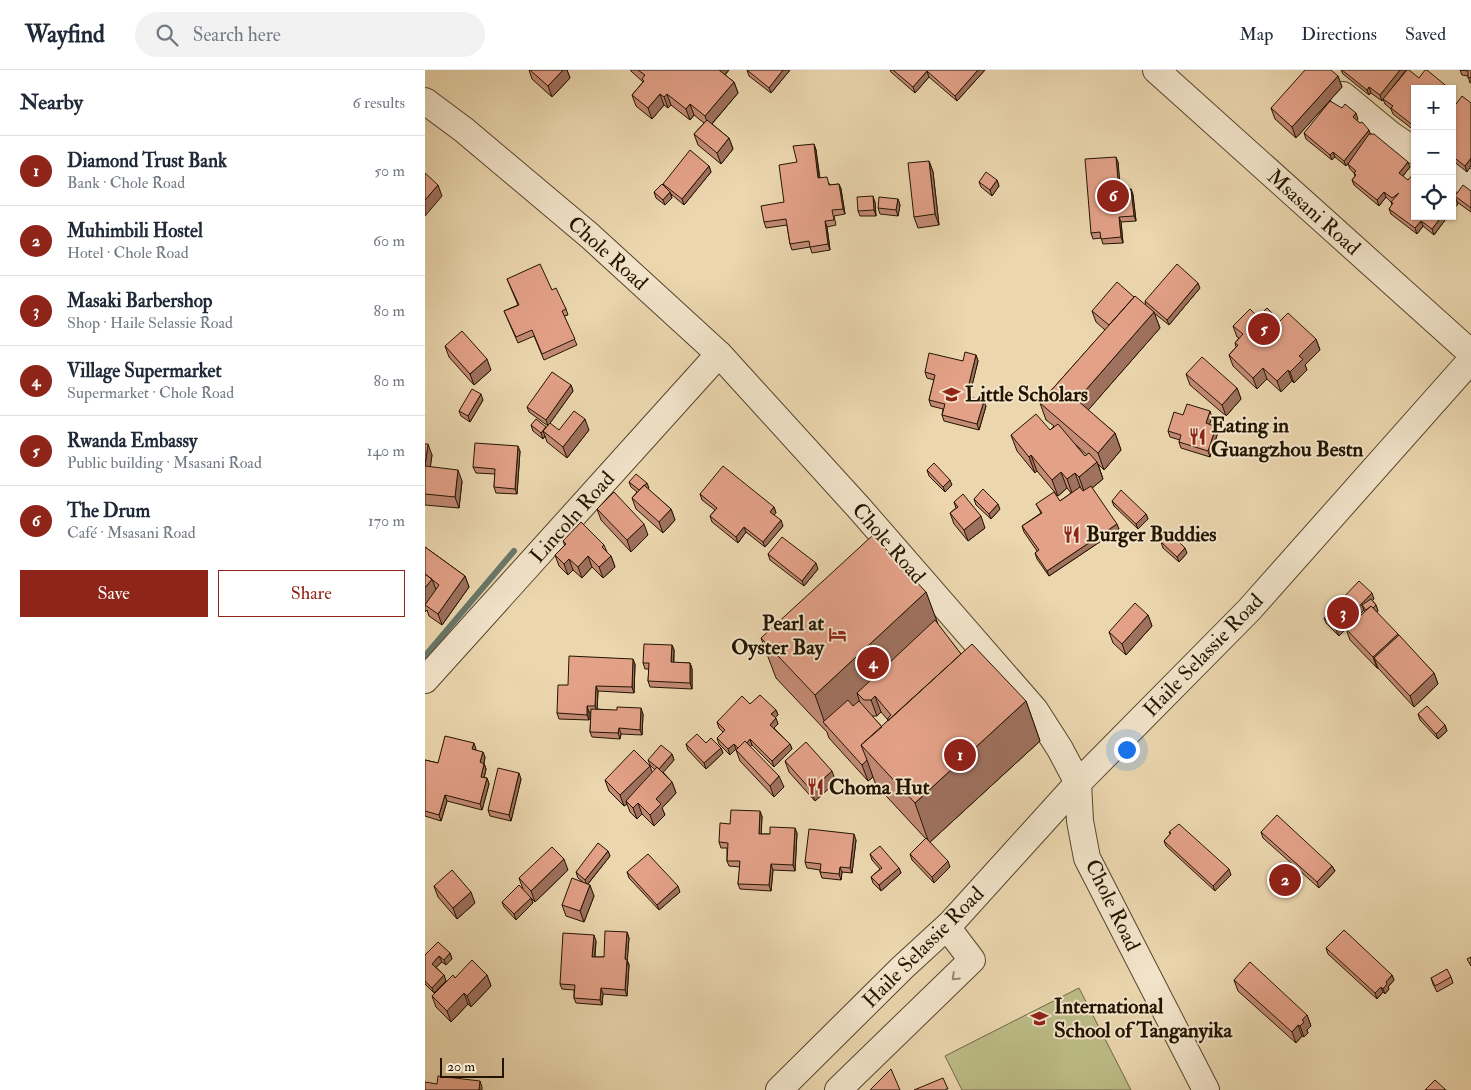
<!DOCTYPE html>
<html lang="en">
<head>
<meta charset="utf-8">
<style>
	body { margin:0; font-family:"IM FELL Double Pica",serif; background:#f2f2f3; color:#1f2937 }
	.controls { position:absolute; right:15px; top:15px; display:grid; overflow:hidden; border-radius:0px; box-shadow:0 1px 4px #0004 }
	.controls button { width:45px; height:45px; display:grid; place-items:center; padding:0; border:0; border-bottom:1px solid #e0e1e3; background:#fff; color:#1f2937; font:25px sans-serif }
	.scale { position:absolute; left:15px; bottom:12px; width:64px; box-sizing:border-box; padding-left:5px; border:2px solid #231400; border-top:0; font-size:14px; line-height:18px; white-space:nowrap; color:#231400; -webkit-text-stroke:4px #f2e4ca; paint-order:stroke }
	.you { position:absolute; left:701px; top:679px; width:18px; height:18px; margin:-12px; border:4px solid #fff; border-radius:50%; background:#1a73e8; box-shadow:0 0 0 8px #1a73e833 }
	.badge { display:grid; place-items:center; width:32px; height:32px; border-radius:50%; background:#8f2418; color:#fff; font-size:16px; font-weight:700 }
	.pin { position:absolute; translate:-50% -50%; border:2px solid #fff; box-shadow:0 1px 5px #0006 }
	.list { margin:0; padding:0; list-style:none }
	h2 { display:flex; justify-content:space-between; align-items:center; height:65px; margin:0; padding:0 20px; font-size:21px }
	h2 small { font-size:16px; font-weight:400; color:#747a83 }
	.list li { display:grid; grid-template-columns:32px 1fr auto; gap:15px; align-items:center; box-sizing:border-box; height:70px; padding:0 20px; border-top:1px solid #e0e1e3 }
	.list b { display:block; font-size:19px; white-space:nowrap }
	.list p { margin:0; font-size:16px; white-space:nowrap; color:#747a83 }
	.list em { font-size:16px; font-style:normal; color:#747a83 }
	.actions { display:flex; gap:10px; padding:15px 20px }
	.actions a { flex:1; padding:11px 0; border:1px solid #8f2418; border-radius:0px; text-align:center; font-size:18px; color:#8f2418 }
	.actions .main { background:#8f2418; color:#fff }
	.icon { flex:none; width:28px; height:28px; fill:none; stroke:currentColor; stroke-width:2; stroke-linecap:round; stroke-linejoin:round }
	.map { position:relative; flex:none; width:1046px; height:1020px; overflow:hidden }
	header { display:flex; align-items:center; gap:30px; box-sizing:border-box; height:70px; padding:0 25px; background:#fff; border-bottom:1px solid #e0e1e3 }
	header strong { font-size:24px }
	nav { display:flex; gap:28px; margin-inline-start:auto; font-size:18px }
	.search { width:350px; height:45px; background:#f2f2f3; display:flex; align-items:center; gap:12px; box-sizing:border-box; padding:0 18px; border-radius:28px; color:#747a83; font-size:19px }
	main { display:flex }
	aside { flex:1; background:#fff }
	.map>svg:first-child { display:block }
	.green { fill:#bcbc87; stroke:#706844 }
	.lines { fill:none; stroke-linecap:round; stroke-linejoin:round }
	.stream { stroke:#697769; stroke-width:6 }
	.minor-casing { stroke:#55442c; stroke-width:28 }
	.minor { stroke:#f2e4ca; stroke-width:26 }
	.wall { fill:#c38a75; stroke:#231400; fill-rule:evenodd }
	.shaded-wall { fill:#9f715f; stroke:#231400 }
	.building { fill:#e3a188; stroke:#231400 }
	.oneway { stroke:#95866f }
	.labels { text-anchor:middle; stroke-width:4; stroke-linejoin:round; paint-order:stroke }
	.street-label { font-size:21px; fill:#231400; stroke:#f2e4ca }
	.poi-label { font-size:21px; font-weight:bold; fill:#231400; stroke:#f2e4ca; text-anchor:start }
</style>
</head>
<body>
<header>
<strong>Wayfind</strong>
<div class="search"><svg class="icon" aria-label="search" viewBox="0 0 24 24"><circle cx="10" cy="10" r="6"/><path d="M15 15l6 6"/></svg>Search here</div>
<nav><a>Map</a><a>Directions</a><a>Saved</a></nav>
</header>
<main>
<aside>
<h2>Nearby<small>6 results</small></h2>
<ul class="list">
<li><span class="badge">1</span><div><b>Diamond Trust Bank</b><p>Bank · Chole Road</p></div><em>50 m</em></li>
<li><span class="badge">2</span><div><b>Muhimbili Hostel</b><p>Hotel · Chole Road</p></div><em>60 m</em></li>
<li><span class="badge">3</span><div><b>Masaki Barbershop</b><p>Shop · Haile Selassie Road</p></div><em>80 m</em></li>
<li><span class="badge">4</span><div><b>Village Supermarket</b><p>Supermarket · Chole Road</p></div><em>80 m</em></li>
<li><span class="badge">5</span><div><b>Rwanda Embassy</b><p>Public building · Msasani Road</p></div><em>140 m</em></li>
<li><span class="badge">6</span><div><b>The Drum</b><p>Café · Msasani Road</p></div><em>170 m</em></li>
</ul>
<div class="actions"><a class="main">Save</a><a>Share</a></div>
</aside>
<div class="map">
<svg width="1046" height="1020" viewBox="0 0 1046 1020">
	<rect width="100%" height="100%" fill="#ebd6ae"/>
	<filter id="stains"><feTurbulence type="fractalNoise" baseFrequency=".004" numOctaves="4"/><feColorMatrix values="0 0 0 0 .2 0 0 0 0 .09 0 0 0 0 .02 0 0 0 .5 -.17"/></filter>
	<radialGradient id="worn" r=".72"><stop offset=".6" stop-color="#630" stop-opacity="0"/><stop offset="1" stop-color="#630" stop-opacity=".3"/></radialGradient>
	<!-- green -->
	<path class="green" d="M654 918 706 1020H537L520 986Z"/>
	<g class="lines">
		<!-- stream -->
		<path class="stream" d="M0 586 89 481"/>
		<defs>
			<path id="minor" d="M731 0 1046 283
				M918 25 965 64 990 81
				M0 31 39 60 165 166 294 284 435 439 610 640 635 679 653 713 655 751 662 788 781 1020
				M1027 105 1046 114
				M0 610 294 284
				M354 1020 477 898 527 852 653 713 824 540 1046 290
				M413 1020 547 890 522 857"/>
		</defs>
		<!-- minor casing -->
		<use href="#minor" class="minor-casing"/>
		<!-- minor -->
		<use href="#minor" class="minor"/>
	</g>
	<!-- wall -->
	<path class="wall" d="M104 0H142L145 8 127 27 107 9Z
		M205 0H304L300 5 309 12 313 23 287 54 304 68 308 79 296 94 273 75 269 64 279 53 269 45 265 50 246 35 243 38 239 35 227 49 211 36 207 25 218 12 206 1Z
		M322 0H365L346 23 324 6Z
		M465 0H560L532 31 504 7 490 23 466 2Z
		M916 0H981L967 18 990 19V61L968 44 966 39 960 34 958 29 957 31 946 23 944 25 918 4Z
		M1035 0H1046V13H1045L1043 6 1037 5Z
		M913 6 917 17 871 68 850 49 846 38Z
		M1027 31 1042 102 1027 90Z
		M933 49 932 50 946 64 985 97 978 106 990 146H1023L1009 165 998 156 992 164 966 144 964 139 967 135 966 132 961 127 954 136 929 115 927 110 930 106 929 103 925 99 923 94 921 96 910 87 907 90 881 69 879 63Z
		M389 74 391 80 395 108 404 113 405 115 414 114 416 119 420 144 409 146 411 155 402 157 405 180 387 183 385 177 367 180 365 174 362 155 341 158 339 152 359 132 372 92Z
		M504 91 508 102 514 155 493 158 489 147Z
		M693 92 695 121 706 119 708 125 711 151 696 152 698 173 678 174 676 168 668 169 666 163Z
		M284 96 286 102 259 135 246 124 247 128 240 135 231 128 229 122 238 116V114Z
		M572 110 574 116 567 126 556 117 554 112Z
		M1046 121V142L1032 132 1030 126Z
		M473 129 475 135 473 146 455 144 453 138Z
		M450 132 451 146H435L433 141Z
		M82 209 127 220 141 239 143 245 139 246 152 275 119 290 109 266 93 273 79 241 93 235Z
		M775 218 744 255 729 243 735 258 663 340 690 363 696 380 679 400 673 394 678 409 667 418 694 459 624 506 612 489 610 483 612 481 599 462 597 456 616 443 611 434 635 431 646 423 642 418 633 426 612 401 610 403 592 381 586 365 625 360 629 356 621 350 615 333 680 260 671 252 667 241 721 236 720 231ZM650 374 662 385 660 386Z
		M833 247 855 251 891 269 895 280 880 295 882 300 869 313 867 311 856 322 842 309 832 319 808 296 804 285 811 277 810 273 814 268 812 267 808 256Z
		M20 276 66 300 49 315 24 287Z
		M551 285 553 291 544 327 561 336 554 360 519 351 517 345 518 339 506 336 504 330 509 310 502 308 500 302 538 291Z
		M761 304 812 318 816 329 801 346 765 315Z
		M146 315 148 321 123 356 104 342 102 337Z
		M58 330 45 352 36 346 34 341Z
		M758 345 787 347 784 355 791 357 793 362 785 387 756 378 754 372 755 370 745 367 743 361Z
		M106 355 121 357V358L134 360H164L142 388 122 372 120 366 118 369 108 361Z
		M0 374 7 385 5 397 37 411 34 438 0 435Z
		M95 381 92 424 71 423 69 417 70 404 51 403 48 397Z
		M502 400 527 415 520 422 504 406Z
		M204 412 224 418 223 419 246 439 250 450 238 463 211 439 207 428 212 422 206 417Z
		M275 424 349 437 351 443 349 445 358 456 340 477 321 462 313 473 287 452 285 446 290 440 277 430Z
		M549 429 575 439 566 449 551 435Z
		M687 431 721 444 723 449 713 459 689 436Z
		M529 432 560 458 543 471 529 454 525 443 531 438Z
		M172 439 223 465 206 482 176 450Z
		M138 471 179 475 182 482 186 486 190 497 178 508 167 497 157 508 148 500 143 505 134 496 130 485 140 476Z
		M736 472 762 483 754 492 738 478Z
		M0 477 40 506 44 517 17 555 4 546 2 540 0 542Z
		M343 484 393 499 379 516 345 490Z
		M501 522 513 555 536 584 601 631 615 671 505 772 525 797 509 813 487 790 485 784 501 769 451 715 448 707 443 711 404 668 402 662 351 608 336 568ZM456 642 463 650 457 657 447 646H452Z
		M949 529 947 530 951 535 953 541 951 542 1009 603 1013 614 989 637 953 598H952L925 570 921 559 940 542 939 540 914 566 901 553 899 548Z
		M723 545 727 556 701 585 688 573 684 562Z
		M247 575 249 580V593H265L267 599V619L225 617 223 611 224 599H220L218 593Z
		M210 594 209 623 173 621 172 639 218 644 217 665 196 664 195 669 167 667 165 662 166 642H164V650L134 649 132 643 143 615Z
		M325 634 351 640 353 645 350 647 353 654 349 658 365 674 367 679 349 697 327 675 325 677 359 717 349 727 315 691 311 680V679L305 685 294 674 292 668 298 662 294 658 292 652Z
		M993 644 1020 655 1022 661 1013 669 995 650Z
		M261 674 296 678 298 683 281 699 263 680Z
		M51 679 50 680 60 687 59 693 61 699 59 708H62L64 714 57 740 22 731 16 751 0 746V690L13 693Z
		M247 684 249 690 238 702 247 712 251 723 237 738 240 745 229 756 217 744 212 749 205 742 202 734 199 736 184 721 180 710 227 703 230 700 225 695 223 690Z
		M360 691 411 712 390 731 364 702Z
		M96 709 86 751 65 746 63 740Z
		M337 746 336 764H345L372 763 370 801 348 800 346 821 315 819 313 814 315 797 304 796 302 791V778H296L294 772 305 754Z
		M744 762 806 805 790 821 741 776 739 771 745 764Z
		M836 762 907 796 910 801 894 818 838 768Z
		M431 770 427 803 417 802 416 810 397 808 395 802V800L382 798 380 792Z
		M183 781 185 786 163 814 169 826 159 852 141 846 137 835 159 813 153 808 151 802Z
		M445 784 474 798 476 803 456 821 448 813 446 807 455 799 447 790Z
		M143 800 110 832 106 828 108 833 91 850 79 837 77 832 98 819 94 808Z
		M202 802 255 822 234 840 204 808Z
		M9 816 50 833 32 849 13 827Z
		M202 862 204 868 202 890 204 895 202 926 178 924 177 935 151 933 149 928V920L137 919 135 914 171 871 170 887H179Z
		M901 878 967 905 969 910 963 917 964 919 960 924 958 922 952 929 903 884Z
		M25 883 27 889 21 895 17 892 11 897 19 905 21 911 9 923 0 914V885Z
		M62 905 66 916 46 937 43 934 26 952 11 937 7 926 30 908Z
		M1026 907 1028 913 1012 922 1008 914 1006 908Z
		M809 910 882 945 886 956 882 960 883 963 879 967 877 966 871 973 813 921Z"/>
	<!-- shaded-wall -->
	<path class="shaded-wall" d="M138 0H142L145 8 127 27 123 16Z
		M293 0H304L296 9Z
		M358 0H365L346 23 344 18Z
		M553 0H560L532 31 530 26Z
		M975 0H981L957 31 955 25Z
		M502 1 504 7 490 23 488 17Z
		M913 6 917 17 871 68 867 57Z
		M309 12 313 23 284 57 280 46Z
		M944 17 946 23 944 25 942 20Z
		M235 24 239 35 227 49 223 38Z
		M242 24 246 35 243 38 239 27Z
		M265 34 269 45 265 50 261 39Z
		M931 43 933 49 930 53 928 47Z
		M944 60 946 66 921 96 919 91Z
		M304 68 308 79 296 94 292 83Z
		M389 74 391 80 395 114 393 108Z
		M908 82 910 87 907 90 905 85Z
		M691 87 693 92 696 126 694 121Z
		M1046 88V96L1042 102 1040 96Z
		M504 91 508 102 514 155 510 144Z
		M983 92 985 97 976 108 974 103Z
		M284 96 286 102 259 135 257 129Z
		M572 110 574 116 567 126 565 120Z
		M414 114 416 119 420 144 418 139Z
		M13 115 17 126 0 146V130Z
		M706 119 708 125 711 151 709 146Z
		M245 122 247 128 240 135 238 130Z
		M959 122 961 127 954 136 952 130Z
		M448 126 450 132 451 146 449 140Z
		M473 129 475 135 473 146 471 140Z
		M1031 129 1033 134 1027 141V133Z
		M1017 146H1023L1009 165 1007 159Z
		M694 147 696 152 698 173 696 167Z
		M400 151 402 157 405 180 403 174Z
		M996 151 998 156 992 164 990 158Z
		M773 213 775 218 744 255 742 250Z
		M729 242 735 258 658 346 652 330Z
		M891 269 895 280 880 295 882 300 869 313 865 302 874 286Z
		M551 285 553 291 543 332 541 326Z
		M62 289 66 300 49 315 45 304Z
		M838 298 842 309 832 319 828 308Z
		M863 300 867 311 856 322 852 311Z
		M146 315 148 321 123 356 121 350Z
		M812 318 816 329 801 346 797 335Z
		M56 324 58 330 45 352 43 346Z
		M559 331 561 336 554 360 552 354Z
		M785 341 787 347 783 359 781 353Z
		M160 349 164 360 142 388 138 377Z
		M121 357 123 362 118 361 120 366 118 369 116 363Z
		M791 357 793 362 785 387 783 381Z
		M690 363 696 380 679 400 673 383Z
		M3 374 7 385 4 407 0 396Z
		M93 376 95 381 92 424 90 419Z
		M606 385 612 401 610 403 604 387Z
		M672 392 678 409 660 424 654 407Z
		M33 400 37 411 34 438 30 427Z
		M636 402 642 418 633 426 627 410Z
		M650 403 656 419 648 426 642 409Z
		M525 410 527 415 520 422 518 417Z
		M222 413 224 418 216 426 214 421Z
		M573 434 575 439 566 449 564 444Z
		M349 437 351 443 347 447 345 442Z
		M246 439 250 450 238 463 234 452Z
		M721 444 723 449 713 459 711 454Z
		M556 446 560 458 543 471 539 460Z
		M356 450 358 456 340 477 338 472Z
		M219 454 223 465 206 482 202 470Z
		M692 454 694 459 624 506 622 501Z
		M319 457 321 462 313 473 311 467Z
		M760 478 762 483 754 492 752 487Z
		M163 486 167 497 157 508 153 497Z
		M186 486 190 497 178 508 174 497Z
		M144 489 148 500 143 505 139 494Z
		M391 493 393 499 379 516 377 511Z
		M40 506 44 517 17 555 13 544Z
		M7 509 13 525 0 535V518Z
		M501 522 516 562 432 623 436 636 401 656 390 625Z
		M947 523 949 529 940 538 937 535 939 540 914 566 911 560Z
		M951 535 953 541 944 548 942 542Z
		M723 545 727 556 701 585 697 574Z
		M973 564 977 575 949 588 953 598H952L948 587Z
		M247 575 249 580 248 598 246 592Z
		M208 589 210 594 209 623 207 617Z
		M265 593 267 599V619L265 613Z
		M1009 603 1013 614 989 637 985 626Z
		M171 616 173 621 172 642 170 636Z
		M450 626 456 642 452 646 446 630Z
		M601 631 615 671 504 773 490 733Z
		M162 636 164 642V650L162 645Z
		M216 638 218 644 217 665 215 660Z
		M351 640 353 645 349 649 346 644Z
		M351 648 353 654 347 660 345 655Z
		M1020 655 1022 661 1013 669 1011 664Z
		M194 658 196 664 195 669 193 663Z
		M325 669 327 675 317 685 315 680Z
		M49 673 51 679 49 685 47 679Z
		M309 674 311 679 305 685 303 679Z
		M365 674 367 679 349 697 347 691Z
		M296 678 298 683 281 699 279 693Z
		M58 682 60 687 58 698 55 692Z
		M247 684 249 690 236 705 234 699Z
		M442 690 448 707 443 711 437 695Z
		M59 694 61 699 58 712 56 707Z
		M225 696 229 707 201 731 202 734 199 736 195 725Z
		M407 701 411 712 390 731 386 720Z
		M94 703 96 709 86 751 84 745Z
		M354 706 359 717 349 727 345 716Z
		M62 708 64 714 57 740 55 734Z
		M247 712 251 723 237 738 240 745 229 756 225 745 231 729Z
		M20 725 22 731 16 751 14 745Z
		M213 733 217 744 212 749 208 738Z
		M335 741 337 746 336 769 334 764Z
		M370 758 372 763 370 801 368 795Z
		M429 764 431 770 427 803 425 798Z
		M183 781 185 786 162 815 160 810Z
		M139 789 143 800 110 832 106 821Z
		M523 791 525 797 509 813 507 807Z
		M346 794 348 800 346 821 344 815Z
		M907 796 910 801 894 818 892 812Z
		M415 797 417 802 416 810 414 804Z
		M474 798 476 803 456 821 454 815Z
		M804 799 806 805 790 821 788 816Z
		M165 815 169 826 159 852 155 841Z
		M253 816 255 822 234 840 232 835Z
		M46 822 50 833 32 849 28 838Z
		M106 828 108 833 91 850 89 844Z
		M202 862 204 868 202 895 200 889Z
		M169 865 171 871 169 892 167 887Z
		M25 883 27 889 21 895 19 890Z
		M14 886 17 892 9 899 7 894Z
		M202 890 204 895 202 926 200 920Z
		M19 905 21 911 9 923 7 918Z
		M62 905 66 916 46 937 42 926Z
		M967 905 969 910 963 917 964 919 960 924 958 919 961 912Z
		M956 917 958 922 952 929 950 923Z
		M176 918 178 924 177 935 175 930Z
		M39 923 43 934 26 952 22 941Z
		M882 945 886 956 882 960 883 963 879 967 875 956 877 950Z
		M873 955 877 966 871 973 867 962Z
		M55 1011 57 1017V1020H54Z"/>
	<!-- building -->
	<path class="building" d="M105 0H138L123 16Z
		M213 0H294L309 12 280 46 265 34 261 39 242 24 239 27 235 24 223 38 207 25 219 11 217 9 220 5Z
		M322 0H358L344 18Z
		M468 0H553L530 26 502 1 488 17Z
		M880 0H906L913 6 867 57 846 38Z
		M917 0H975L955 25 944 17 942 20Z
		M982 0H984L994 8 1000 0H1002L1025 19H990V57L966 38 968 36 958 29Z
		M1036 0H1046V7L1043 8V1Z
		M1037 26 1046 33V88L1040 96 1027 86V31L1031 34Z
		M905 31 917 38 920 34 931 43 928 47 935 53 937 52 944 60 919 91 908 82 905 85 879 63Z
		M282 50 304 68 292 83 269 64Z
		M944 64H949L983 92 974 103 983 110 990 102V146H1017L1007 159 996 151 990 158 964 139 968 133 966 132 974 123 967 128 959 122 952 130 927 110 931 105 929 103 931 101 923 94Z
		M389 74 393 108 402 107 404 115 414 114 418 139 407 140 409 150 400 151 403 174 385 177 384 171 365 174 361 149 339 152 336 136 359 132 354 95 372 92 368 76Z
		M265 80 284 96 257 129 238 114Z
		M691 87 694 121 706 119 709 146 694 147 696 167 676 169 675 162 666 163 660 89Z
		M504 91 510 144 489 147 483 93Z
		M561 102 572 110 565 120 554 112Z
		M0 103 13 115 0 130Z
		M237 114 245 122 238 130 229 122Z
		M1038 115 1046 121V138L1030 126Z
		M448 126 449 140 433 141 432 127Z
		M1027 126 1031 129 1027 133Z
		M454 127 473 129 471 140 453 138Z
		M115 194 127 220 131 218 141 239 137 241 150 269 117 284 107 260 91 267 79 241 94 235 82 209Z
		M752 194 773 213 742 250 720 231Z
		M692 212 709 227 684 255 667 241Z
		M710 226 729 242 652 330 690 363 673 383 615 333Z
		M842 238 855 251 863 243 891 269 874 286 878 289 865 302 863 300 852 311 838 298 828 308 804 285 813 275 810 273 818 264 808 256 825 239 833 247Z
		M37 261 62 289 45 304 20 276Z
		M540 282 551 285 541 326 559 331 552 354 517 345 520 334 504 330 510 305 500 302 504 283 538 291Z
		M777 287 812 318 797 335 761 304Z
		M127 302 146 315 121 350 102 337Z
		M47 319 56 324 43 346 34 341Z
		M762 334 785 341 781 353 791 357 783 381 754 372 756 365 743 361 749 342 758 345Z
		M149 341 160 349 138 377 118 361 125 353 134 360Z
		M611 344 625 360 633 354 660 386 664 383 672 392 654 407 650 403 642 409 636 402 627 410 606 385 604 387 586 365Z
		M111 349 121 357 116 363 106 355Z
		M50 373 93 376 90 419 69 417 70 399 48 397Z
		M0 374H3L0 396 33 400 30 427 0 424Z
		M509 393 525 410 518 417 502 400Z
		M298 396 349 437 345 442 356 450 338 472 319 457 311 467 285 446 292 438 275 424Z
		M211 404 222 413 214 420 204 412Z
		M219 415 246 439 234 452 207 428Z
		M666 416 692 454 622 501 610 483 614 480 597 456 617 443 611 434 629 422 635 431 655 417 658 421Z
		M558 419 573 434 564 444 549 429Z
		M696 420 721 444 711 454 687 431Z
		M189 422 219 454 202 470 172 439Z
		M538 424 556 446 539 460 525 443 533 437 529 432Z
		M156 452 179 475 177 477 186 486 174 497 163 486 153 497 144 489 139 494 130 485 141 474 138 471Z
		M745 463 760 478 752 487 736 472Z
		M448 465 501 522 390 625 336 568Z
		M357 467 391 493 377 511 343 484Z
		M0 477 40 506 13 544 0 535 14 515 0 504Z
		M0 504 7 509 0 518Z
		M934 511 947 523 911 560 899 548Z
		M946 529 951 535 948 538 946 536 941 540 937 535Z
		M710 533 723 545 697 574 684 562Z
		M946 536 973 564 948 587 921 559Z
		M510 550 536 584 463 651V648L466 645 450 626 446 630H439L432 623Z
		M974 565 1009 603 985 626 949 588Z
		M219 574 247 575 246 592 265 593V613L223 611 224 593H218Z
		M547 574 601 631 490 733 436 675Z
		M144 586 208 589 207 617 171 616 170 636H162V645L132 643 133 615H143Z
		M335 625 351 640 346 644 351 648 345 655 365 674 347 691 325 669 322 673 320 671 313 678 309 674 303 679 292 668 300 660 292 652 317 626 325 634Z
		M423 630 428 636 434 631 457 657 436 675 442 690 437 695 398 652Z
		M1002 636 1020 655 1011 664 993 644Z
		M192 637 216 638 215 660 194 658 193 663 165 662 166 639 192 640Z
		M272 664 281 673 286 668 296 678 279 693 261 674Z
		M20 666 49 673 47 679 58 682 55 692 59 694 56 707 62 708 55 734 20 725 14 745 0 741V690L13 693Z
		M320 671 354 706 345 716 311 680Z
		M381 672 407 701 386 720 360 691Z
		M236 675 247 684 234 699 223 690Z
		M209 680 225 696 195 725 180 710Z
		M232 697 247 712 231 729 236 734 225 745 213 733 208 738 201 731Z
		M73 698 94 703 84 745 63 740Z
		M306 740 335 741 334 764H345V757L370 758 368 795 346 794 344 815 313 814 315 791H302L303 773 294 772 295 753 305 754Z
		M852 745 907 796 892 812 836 762Z
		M754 754 804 799 788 816 739 771 746 763 744 762Z
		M384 759 429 764 425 798 415 797 414 804 395 802 396 794 380 792Z
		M501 768 523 791 507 807 485 784Z
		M173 773 183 781 160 810 151 802Z
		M455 776 474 798 454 815 446 807 457 798 445 784Z
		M127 777 139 789 106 821 94 808Z
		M223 784 253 816 232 835 202 802Z
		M27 800 46 822 28 838 9 816Z
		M147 808 165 815 155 841 137 835Z
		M94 815 106 828 89 844 77 832Z
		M919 860 967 905 961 912 962 914 958 919 956 917 950 923 901 878Z
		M180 861 202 862 200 889 202 890 200 920 176 918 175 930 149 928 150 915 135 914 138 863 169 865 167 887H179Z
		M13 872 25 883 19 890 14 886 7 894 19 905 7 918 0 911V885Z
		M1046 887V896L1042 889Z
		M47 890 62 905 42 926 39 923 22 941 7 926 28 905 30 908Z
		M825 892 882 945 877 950 879 952 875 956 873 955 867 962 809 910Z
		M1022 899 1026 907 1010 916 1006 908Z
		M466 999 475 1020H445Z
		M13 1006 55 1011 54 1020H0V1012L12 1014Z
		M518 1008 523 1019H521V1020H489Z
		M1010 1010 1021 1020H1000Z"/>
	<!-- one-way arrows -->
	<defs><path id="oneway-chevron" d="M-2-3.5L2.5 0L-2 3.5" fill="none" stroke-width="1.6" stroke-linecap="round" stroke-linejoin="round" transform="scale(1.25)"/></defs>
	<use class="oneway" href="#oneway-chevron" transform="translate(530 907) rotate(136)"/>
	<!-- icons -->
	<defs>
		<symbol id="school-bare" viewBox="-9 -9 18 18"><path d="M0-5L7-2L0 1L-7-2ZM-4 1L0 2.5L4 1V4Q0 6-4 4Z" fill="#8f2418" stroke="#f2e4ca" stroke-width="2.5" paint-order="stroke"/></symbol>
		<symbol id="restaurant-bare" viewBox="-9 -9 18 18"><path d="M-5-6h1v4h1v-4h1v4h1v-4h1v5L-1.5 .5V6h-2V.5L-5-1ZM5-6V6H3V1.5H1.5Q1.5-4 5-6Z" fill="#8f2418" stroke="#f2e4ca" stroke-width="2.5" paint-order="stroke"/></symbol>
		<symbol id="hotel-bare" viewBox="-9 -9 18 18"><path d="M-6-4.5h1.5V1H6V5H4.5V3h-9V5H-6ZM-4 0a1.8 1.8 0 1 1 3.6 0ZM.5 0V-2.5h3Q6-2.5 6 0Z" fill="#8f2418" stroke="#f2e4ca" stroke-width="2.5" paint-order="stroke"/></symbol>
	</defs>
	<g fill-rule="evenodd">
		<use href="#school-bare" x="514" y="312" width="25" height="25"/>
		<use href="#restaurant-bare" x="760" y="354" width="25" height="25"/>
		<use href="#restaurant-bare" x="634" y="452" width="25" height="25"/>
		<use href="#hotel-bare" x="400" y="552" width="25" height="25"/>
		<use href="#restaurant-bare" x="378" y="704" width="25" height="25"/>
		<use href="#school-bare" x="602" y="936" width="25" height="25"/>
	</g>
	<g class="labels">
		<!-- street labels -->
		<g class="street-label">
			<text transform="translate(889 142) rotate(42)" y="7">Msasani Road</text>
			<text transform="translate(183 183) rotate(42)" y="7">Chole Road</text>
			<text transform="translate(147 447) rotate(-48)" y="7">Lincoln Road</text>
			<text transform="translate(464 473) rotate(49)" y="7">Chole Road</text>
			<text transform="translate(778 585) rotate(-46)" y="7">Haile Selassie Road</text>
			<text transform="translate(688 835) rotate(64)" y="7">Chole Road</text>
			<text transform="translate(498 877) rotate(-45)" y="7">Haile Selassie Road</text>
		</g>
		<!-- poi labels -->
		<g class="poi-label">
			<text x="540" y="331">Little Scholars</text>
			<text x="786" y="362">Eating in<tspan x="786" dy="24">Guangzhou Bestn</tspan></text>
			<text x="661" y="471">Burger Buddies</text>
			<text x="399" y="560" text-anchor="end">Pearl at<tspan x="399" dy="24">Oyster Bay</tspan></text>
			<text x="404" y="724">Choma Hut</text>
			<text x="629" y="943">International<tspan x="629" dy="24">School of Tanganyika</tspan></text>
		</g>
	</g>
	<rect width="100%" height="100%" filter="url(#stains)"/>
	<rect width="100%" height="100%" fill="url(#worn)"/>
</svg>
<div class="controls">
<button>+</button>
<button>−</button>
<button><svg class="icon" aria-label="locate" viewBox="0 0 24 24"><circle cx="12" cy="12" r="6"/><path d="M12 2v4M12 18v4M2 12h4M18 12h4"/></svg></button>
</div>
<div class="scale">20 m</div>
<div class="you"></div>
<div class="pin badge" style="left:535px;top:685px">1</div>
<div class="pin badge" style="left:860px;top:810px">2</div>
<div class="pin badge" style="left:918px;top:543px">3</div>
<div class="pin badge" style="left:448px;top:593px">4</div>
<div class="pin badge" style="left:839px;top:259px">5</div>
<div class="pin badge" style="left:688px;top:126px">6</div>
</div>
</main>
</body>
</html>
